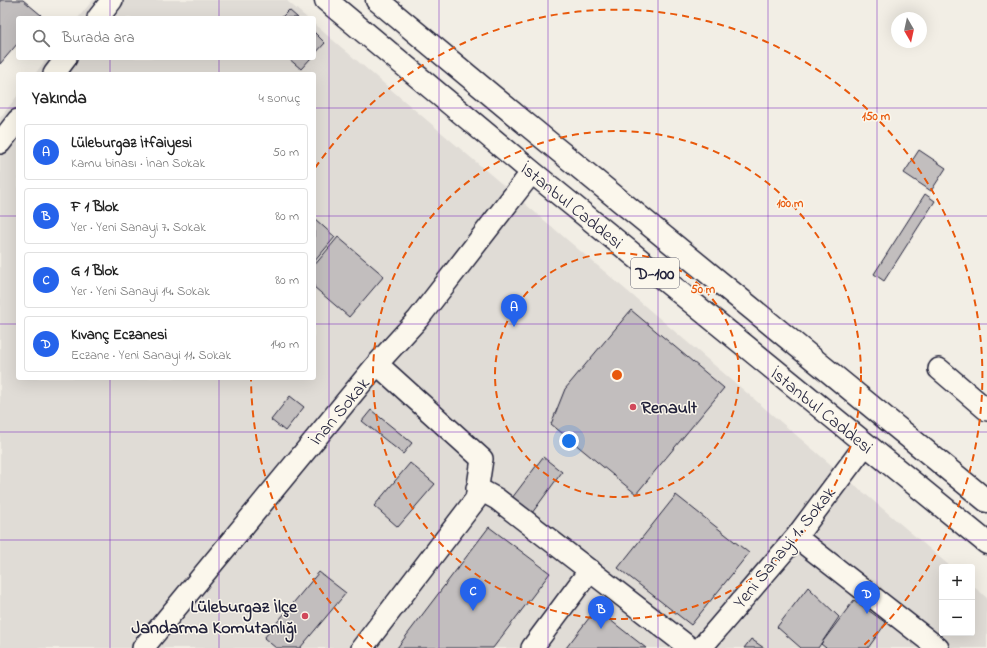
<!DOCTYPE html>
<html lang="tr">
<head>
<meta charset="utf-8">
<style>
	body { margin:0; font-family:"Indie Flower",sans-serif; background:#f6f6f6; color:#222 }
	.controls { position:absolute; right:12px; bottom:12px; display:grid; overflow:hidden; border-radius:4px; box-shadow:0 4px 16px #0002 }
	.controls button { width:36px; height:36px; display:grid; place-items:center; padding:0; border:0; border-bottom:1px solid #e0e0e0; background:#fff; color:#222; font:20px sans-serif }
	.compass { position:absolute; left:891px; top:12px; width:36px; height:36px; border-radius:50%; background:#fff; box-shadow:0 4px 16px #0002; rotate:171deg }
	.you { position:absolute; left:569px; top:441px; width:14px; height:14px; margin:-10px; border:3px solid #fff; border-radius:50%; background:#1a73e8; box-shadow:0 0 0 6px #1a73e833 }
	.badge { display:grid; place-items:center; width:26px; height:26px; border-radius:50%; background:#2563eb; color:#fff; font-size:13px; font-weight:700 }
	.pin { position:absolute; translate:-50% -33px; filter:drop-shadow(0 1px 2px #0008) }
	.pin::after { content:''; position:absolute; top:21px; width:14px; height:12px; background:inherit; clip-path:polygon(0 0,100% 0,50% 100%) }
	.list { margin:0; padding:0; list-style:none }
	h2 { display:flex; justify-content:space-between; align-items:center; height:52px; margin:0; padding:0 16px; font-size:17px }
	h2 small { font-size:13px; font-weight:400; color:#767676 }
	.list li { display:grid; grid-template-columns:26px 1fr auto; gap:12px; align-items:center; box-sizing:border-box; height:56px; margin:0 8px 8px; padding:0 8px; border:1px solid #e0e0e0; border-radius:4px }
	.list b { display:block; font-size:15px; white-space:nowrap }
	.list p { margin:0; font-size:13px; white-space:nowrap; color:#767676 }
	.list em { font-size:13px; font-style:normal; color:#767676 }
	.icon { flex:none; width:22px; height:22px; fill:none; stroke:currentColor; stroke-width:2; stroke-linecap:round; stroke-linejoin:round }
	.map { position:relative; flex:none; width:987px; height:648px; overflow:hidden }
	.search { position:absolute; background:#fff; box-shadow:0 4px 16px #0002; left:16px; top:16px; width:300px; height:44px; display:flex; align-items:center; gap:10px; box-sizing:border-box; padding:0 14px; border-radius:4px; color:#767676; font-size:15px }
	.panel { position:absolute; background:#fff; box-shadow:0 4px 16px #0002; left:16px; top:72px; width:300px; height:308px; border-radius:4px }
	.map>svg:first-child { display:block }
	.built { fill:#e0dcd6 }
	.building { fill:#c2bebe; stroke:#22223b }
	.lines { fill:none; stroke-linecap:round; stroke-linejoin:round }
	.minor-casing { stroke:#22223b; stroke-width:24 }
	.highway-casing { stroke:#22223b; stroke-width:25 }
	.minor { stroke:#fbf7ec; stroke-width:21 }
	.highway { stroke:#fbf7ec; stroke-width:22 }
	.grid { fill:none; stroke:#7b2cbf; stroke-width:1; stroke-opacity:0.55 }
	.ring { fill:none; stroke:#e8590c; stroke-width:2; stroke-dasharray:7 5 }
	.poi-dot { fill:#d1495b; stroke:#fbf7ec; stroke-width:1.5 }
	.labels { text-anchor:middle; stroke-width:3; stroke-linejoin:round; paint-order:stroke }
	.shield { fill:#fbf7ec; stroke:#636270; stroke-width:1 }
	.shield-label { font-size:17px; font-weight:bold; fill:#22223b }
	.street-label { font-size:18px; fill:#22223b; stroke:#fbf7ec }
	.poi-label { font-size:18px; font-weight:bold; fill:#22223b; stroke:#fbf7ec; text-anchor:start }
	.centre { fill:#e8590c; stroke:#fbf7ec; stroke-width:2 }
	.ring-label { font-size:12px; text-anchor:middle; font-weight:bold; fill:#e8590c; stroke:#fbf7ec; stroke-width:3; stroke-linejoin:round; paint-order:stroke }
</style>
</head>
<body>
<div class="map">
<svg width="987" height="648" viewBox="0 0 987 648">
	<rect width="100%" height="100%" fill="#f2eee5"/>
	<filter id="ink" filterUnits="userSpaceOnUse"><feTurbulence type="fractalNoise" baseFrequency=".025" numOctaves="2"/><feDisplacementMap in="SourceGraphic" scale="8" xChannelSelector="R" yChannelSelector="G"/><feConvolveMatrix kernelMatrix="1 2 1 2 8 2 1 2 1" color-interpolation-filters="sRGB"/></filter>
	<g filter="url(#ink)">
		<!-- built -->
		<path class="built" d="M93 0H286L307 18H78Z
			M314 24 951 567H942V633H972V585L987 598V648H0V118L18 95V378H314V74H35L47 58H314Z"/>
		<!-- building -->
		<path class="building" d="M0 0H23L41 15 39 18H18V43L0 64Z
			M289 10 298 18H281Z
			M314 32 325 43 314 55Z
			M288 58H311L301 69Z
			M919 150 946 168 931 191 904 173Z
			M925 194 935 201 884 281 874 274Z
			M314 218 335 237 314 262Z
			M338 237 384 276 349 317 314 287V266Z
			M631 310 724 388 636 494 551 424 565 389Z
			M290 396 304 407 285 431 271 420Z
			M371 410 412 443 403 454 362 421Z
			M543 457 562 472 532 513 512 498Z
			M410 463 435 484 398 527 374 506Z
			M676 495 749 553 691 625 618 568Z
			M489 527 550 573 493 648H397Z
			M319 572 346 593 300 648H276L264 638Z
			M808 587 839 617 818 648H801L777 627Z
			M854 600 886 623 868 648H826L821 644Z
			M596 609 646 648H566Z
			M751 639 764 648H744Z"/>
		<g class="lines">
			<defs>
				<path id="minor" d="M98 18 112 0
					M54 74 66 58
					M0 143 18 120
					M939 369 987 410
					M477 488 497 499 690 648
					M796 537 938 648
					M143 648 377 364 418 319 532 172
					M362 648 476 499 482 459 377 364
					M532 648 590 570
					M701 648 796 537 865 445"/>
				<path id="highway" d="M326 0 532 172 987 543
					M377 0 525 123 987 501"/>
			</defs>
			<!-- minor casing -->
			<use href="#minor" class="minor-casing"/>
			<!-- highway casing -->
			<use href="#highway" class="highway-casing"/>
			<!-- minor -->
			<use href="#minor" class="minor"/>
			<!-- highway -->
			<use href="#highway" class="highway"/>
		</g>
	</g>
	<!-- grid -->
	<path class="grid" d="M110 0V18M219 0V18M329 0V648M439 0V648M548 0V648M658 0V648M768 0V648M877 0V648M110 58V74M219 58V74M0 108H18M314 108H987M0 216H18M314 216H987M0 324H18M314 324H987M110 378V648M219 378V648M0 432H987M0 540H987"/>
	<!-- distance rings -->
	<g class="ring">
		<circle cx="617" cy="375" r="122"/>
		<circle cx="617" cy="375" r="244"/>
		<path d="M372 647A366 366 0 0 1 251 378M315 168A366 366 0 1 1 862 647"/>
	</g>
	<!-- markers -->
	<g class="poi-dot">
		<circle cx="633" cy="407" r="4"/>
		<circle cx="305" cy="616" r="4"/>
	</g>
	<g class="labels">
		<!-- shield labels -->
		<rect class="shield" x="631" y="258" width="48" height="30" rx="3"/>
		<g class="shield-label">
			<text x="655" y="279">D-100</text>
		</g>
		<!-- street labels -->
		<g class="street-label">
			<text transform="translate(572 205) rotate(39)" y="6">İstanbul Caddesi</text>
			<text transform="translate(822 410) rotate(39)" y="6">İstanbul Caddesi</text>
			<text transform="translate(339 411) rotate(-50)" y="6">İnan Sokak</text>
			<text transform="translate(784 547) rotate(-51)" y="6">Yeni Sanayi 1. Sokak</text>
		</g>
		<!-- poi labels -->
		<g class="poi-label">
			<text x="641" y="413">Renault</text>
			<text x="297" y="612" text-anchor="end">Lüleburgaz İlçe<tspan x="297" dy="21">Jandarma Komutanlığı</tspan></text>
		</g>
	</g>
	<circle cx="617" cy="375" r="6" class="centre"/>
	<g class="ring-label">
		<text x="876" y="120">150 m</text>
		<text x="790" y="207">100 m</text>
		<text x="703" y="293">50 m</text>
	</g>
</svg>
<div class="controls">
<button>+</button>
<button>−</button>
</div>
<svg class="compass" viewBox="-18 -18 36 36"><path d="M0-13l5 13h-10z" fill="#e53935"/><path d="M0 13l5-13h-10z" fill="#767676"/></svg>
<div class="you"></div>
<div class="pin badge" style="left:514px;top:327px">A</div>
<div class="pin badge" style="left:601px;top:629px">B</div>
<div class="pin badge" style="left:473px;top:611px">C</div>
<div class="pin badge" style="left:867px;top:614px">D</div>
<div class="search"><svg class="icon" aria-label="search" viewBox="0 0 24 24"><circle cx="10" cy="10" r="6"/><path d="M15 15l6 6"/></svg>Burada ara</div>
<section class="panel">
<h2>Yakında<small>4 sonuç</small></h2>
<ul class="list">
<li><span class="badge">A</span><div><b>Lüleburgaz İtfaiyesi</b><p>Kamu binası · İnan Sokak</p></div><em>50 m</em></li>
<li><span class="badge">B</span><div><b>F 1 Blok</b><p>Yer · Yeni Sanayi 7. Sokak</p></div><em>80 m</em></li>
<li><span class="badge">C</span><div><b>G 1 Blok</b><p>Yer · Yeni Sanayi 14. Sokak</p></div><em>80 m</em></li>
<li><span class="badge">D</span><div><b>Kıvanç Eczanesi</b><p>Eczane · Yeni Sanayi 11. Sokak</p></div><em>140 m</em></li>
</ul>
</section>
</div>
</body>
</html>
